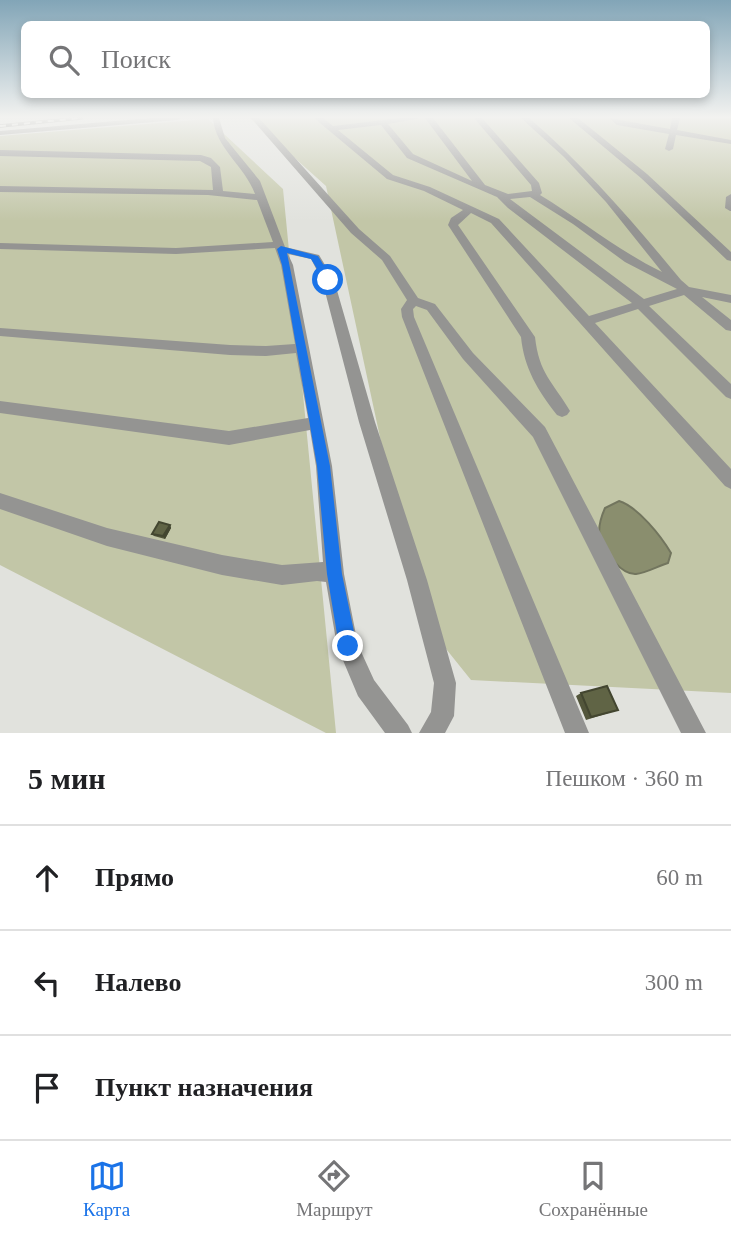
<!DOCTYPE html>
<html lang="ru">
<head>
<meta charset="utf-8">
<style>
	body { margin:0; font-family:Georgia,serif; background:#f6f6f6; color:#202124 }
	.stop { position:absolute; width:21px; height:21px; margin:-16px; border:5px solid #1a73e8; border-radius:50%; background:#fff }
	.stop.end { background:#1a73e8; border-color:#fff; box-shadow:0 2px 7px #0008 }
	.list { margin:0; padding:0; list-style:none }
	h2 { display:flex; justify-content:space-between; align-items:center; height:91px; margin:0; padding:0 28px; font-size:30px }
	h2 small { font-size:23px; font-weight:400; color:#757577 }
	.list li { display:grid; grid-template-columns:46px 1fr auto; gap:21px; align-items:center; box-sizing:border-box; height:105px; padding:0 28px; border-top:2px solid #e0e0e0 }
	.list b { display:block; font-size:26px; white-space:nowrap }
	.list em { font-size:23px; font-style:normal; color:#757577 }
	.icon { flex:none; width:38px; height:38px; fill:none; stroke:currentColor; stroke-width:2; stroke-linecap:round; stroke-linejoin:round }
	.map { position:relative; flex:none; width:731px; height:733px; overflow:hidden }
	.search { position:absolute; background:#fff; box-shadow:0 4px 10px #0003; left:21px; right:21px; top:21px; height:77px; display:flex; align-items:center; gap:18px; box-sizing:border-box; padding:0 24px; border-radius:10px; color:#757577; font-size:26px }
	.sheet { height:406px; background:#fff }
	nav { display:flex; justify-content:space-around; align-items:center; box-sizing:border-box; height:98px; border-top:2px solid #e0e0e0; background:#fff; font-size:19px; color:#757577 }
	nav a { display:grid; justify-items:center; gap:4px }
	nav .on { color:#1a73e8 }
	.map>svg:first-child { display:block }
	.green { fill:#c2c6a7 }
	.water { fill:#8a8e6e; stroke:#72755e; stroke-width:2 }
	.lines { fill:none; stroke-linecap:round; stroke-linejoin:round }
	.minor { fill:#949492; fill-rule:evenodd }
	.rail-casing { stroke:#6c6c69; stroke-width:3.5 }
	.rail { stroke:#efefea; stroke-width:2; stroke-dasharray:6; stroke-linecap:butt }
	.wall { fill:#53563b }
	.shaded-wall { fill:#434630 }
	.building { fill:#606445; stroke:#434630; stroke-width:2 }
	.route { fill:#1a73e8 }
</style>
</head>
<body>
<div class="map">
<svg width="731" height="733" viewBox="0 0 731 733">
	<rect width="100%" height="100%" fill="#e1e2dd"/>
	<!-- green -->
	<path class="green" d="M250 118H731V693L471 680 418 614 326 186Z
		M208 119 283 189 336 733H326L0 565V136Z"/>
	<!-- water -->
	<path class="water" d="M619 501C638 507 661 536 671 553L668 563C658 566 646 573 636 574 621 575 606 553 601 541 597 531 601 517 605 508Z"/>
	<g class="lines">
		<!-- minor -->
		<path class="minor" d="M150 118H181L177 120 0 135V131Z
			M213 118H219L225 138 260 181 285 247 319 255 334 280 375 422 427 580 456 683 454 716 445 733H419L431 712 434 683 407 580 359 422 322 280 311 259 288 254 293 265 332 466 344 574 358 645 374 680 408 725 412 733H385L358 696 337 646 326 582 317 581 282 585 222 575 107 546 0 509V493L107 528 222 555 282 565 323 562 316 466 310 430 229 445 0 413V401L229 431 308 418 296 353 266 356 230 355 0 336V328L230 345 266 346 295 344 281 265 275 248 176 254 0 249V243L176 248 273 242 257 200 208 195 0 192V186L213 190 211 167 200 161 0 156V150L201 155 211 158 220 167 223 191 255 194C245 166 215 148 213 118Z
			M251 118H259L359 229 390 256 418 298 435 304 473 353 545 427 706 733H681L533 437 463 359 427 310 416 306 413 309 414 317 589 733H565L402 317 401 309 407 300 382 260 351 233Z
			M314 118H323L333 126 400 118H422L388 124 413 154 472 181 425 118H433L485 185 508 194 532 191 531 185 474 118H482L539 183 542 193 540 195C581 220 619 251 662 272L606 202 564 157 521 118H529C587 168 633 222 681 280L689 287 731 295V303L702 297 731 320V331L726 330 684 295 649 306 731 384V399L726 397 638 309 595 323 731 469V489L725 486 491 223 471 213 458 225 535 337C539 374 553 382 570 411L567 415 562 417 557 415C538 391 524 368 521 337L448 225 451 218 463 210 424 191 387 179ZM381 125 407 158 497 197 508 208 632 303 589 316 499 219 430 187 393 175 338 130ZM530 197 573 224 625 262 677 289 644 299 510 199Z
			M569 118H578L647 174 731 252V261L727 260 641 178Z
			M609 118 670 129 672 118H680L677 130 731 140V144L676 135 673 149 669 151 665 149 669 134 617 125Z
			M731 194V211H730L725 208 726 197Z"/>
		<defs>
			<path id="rail" d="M0 126 81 118"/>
		</defs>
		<!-- rail casing -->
		<use href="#rail" class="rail-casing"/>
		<!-- rail -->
		<use href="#rail" class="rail"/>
	</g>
	<!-- wall -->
	<path class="wall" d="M170 525 171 528 165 539 154 536 152 534Z
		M581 693 618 710 586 720 576 696Z"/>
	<!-- shaded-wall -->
	<path class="shaded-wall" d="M170 525 171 528 165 539 163 536Z"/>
	<!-- building -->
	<path class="building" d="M159 522 170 525 163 536 152 534Z
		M607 686 618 710 591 717 581 693Z"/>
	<!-- sky -->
	<linearGradient id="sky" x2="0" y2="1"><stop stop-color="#82a5b7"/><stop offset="0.53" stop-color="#f2f2f0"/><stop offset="1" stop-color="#f2f2f0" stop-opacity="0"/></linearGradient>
	<rect width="731" height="221" fill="url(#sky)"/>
	<!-- route -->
	<path class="route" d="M281 246 318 256 333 280 325 282 311 259 287 253 330 466 342 574 357 646 354 653 348 655 342 653 339 646 327 574 317 466 282 265 277 249Z"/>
</svg>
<div class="stop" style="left:328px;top:280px"></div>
<div class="stop end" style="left:348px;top:646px"></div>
<div class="search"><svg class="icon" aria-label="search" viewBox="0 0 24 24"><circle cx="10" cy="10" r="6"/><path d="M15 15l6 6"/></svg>Поиск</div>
</div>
<section class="sheet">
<h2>5 мин<small>Пешком · 360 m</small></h2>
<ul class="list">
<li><svg class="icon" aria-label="ahead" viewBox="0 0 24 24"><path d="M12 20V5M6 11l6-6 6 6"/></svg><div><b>Прямо</b></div><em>60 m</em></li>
<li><svg class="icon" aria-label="left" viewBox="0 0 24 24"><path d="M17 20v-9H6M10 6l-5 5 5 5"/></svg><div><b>Налево</b></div><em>300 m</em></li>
<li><svg class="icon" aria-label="arrive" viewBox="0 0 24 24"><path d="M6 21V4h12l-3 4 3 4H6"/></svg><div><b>Пункт назначения</b></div></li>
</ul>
</section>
<nav>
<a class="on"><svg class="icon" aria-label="map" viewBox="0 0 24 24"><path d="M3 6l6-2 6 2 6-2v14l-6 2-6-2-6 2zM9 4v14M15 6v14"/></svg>Карта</a>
<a><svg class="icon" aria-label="directions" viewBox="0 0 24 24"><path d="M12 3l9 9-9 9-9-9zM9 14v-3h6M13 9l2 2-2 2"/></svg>Маршрут</a>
<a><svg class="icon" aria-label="saved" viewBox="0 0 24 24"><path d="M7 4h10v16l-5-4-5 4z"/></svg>Сохранённые</a>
</nav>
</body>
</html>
